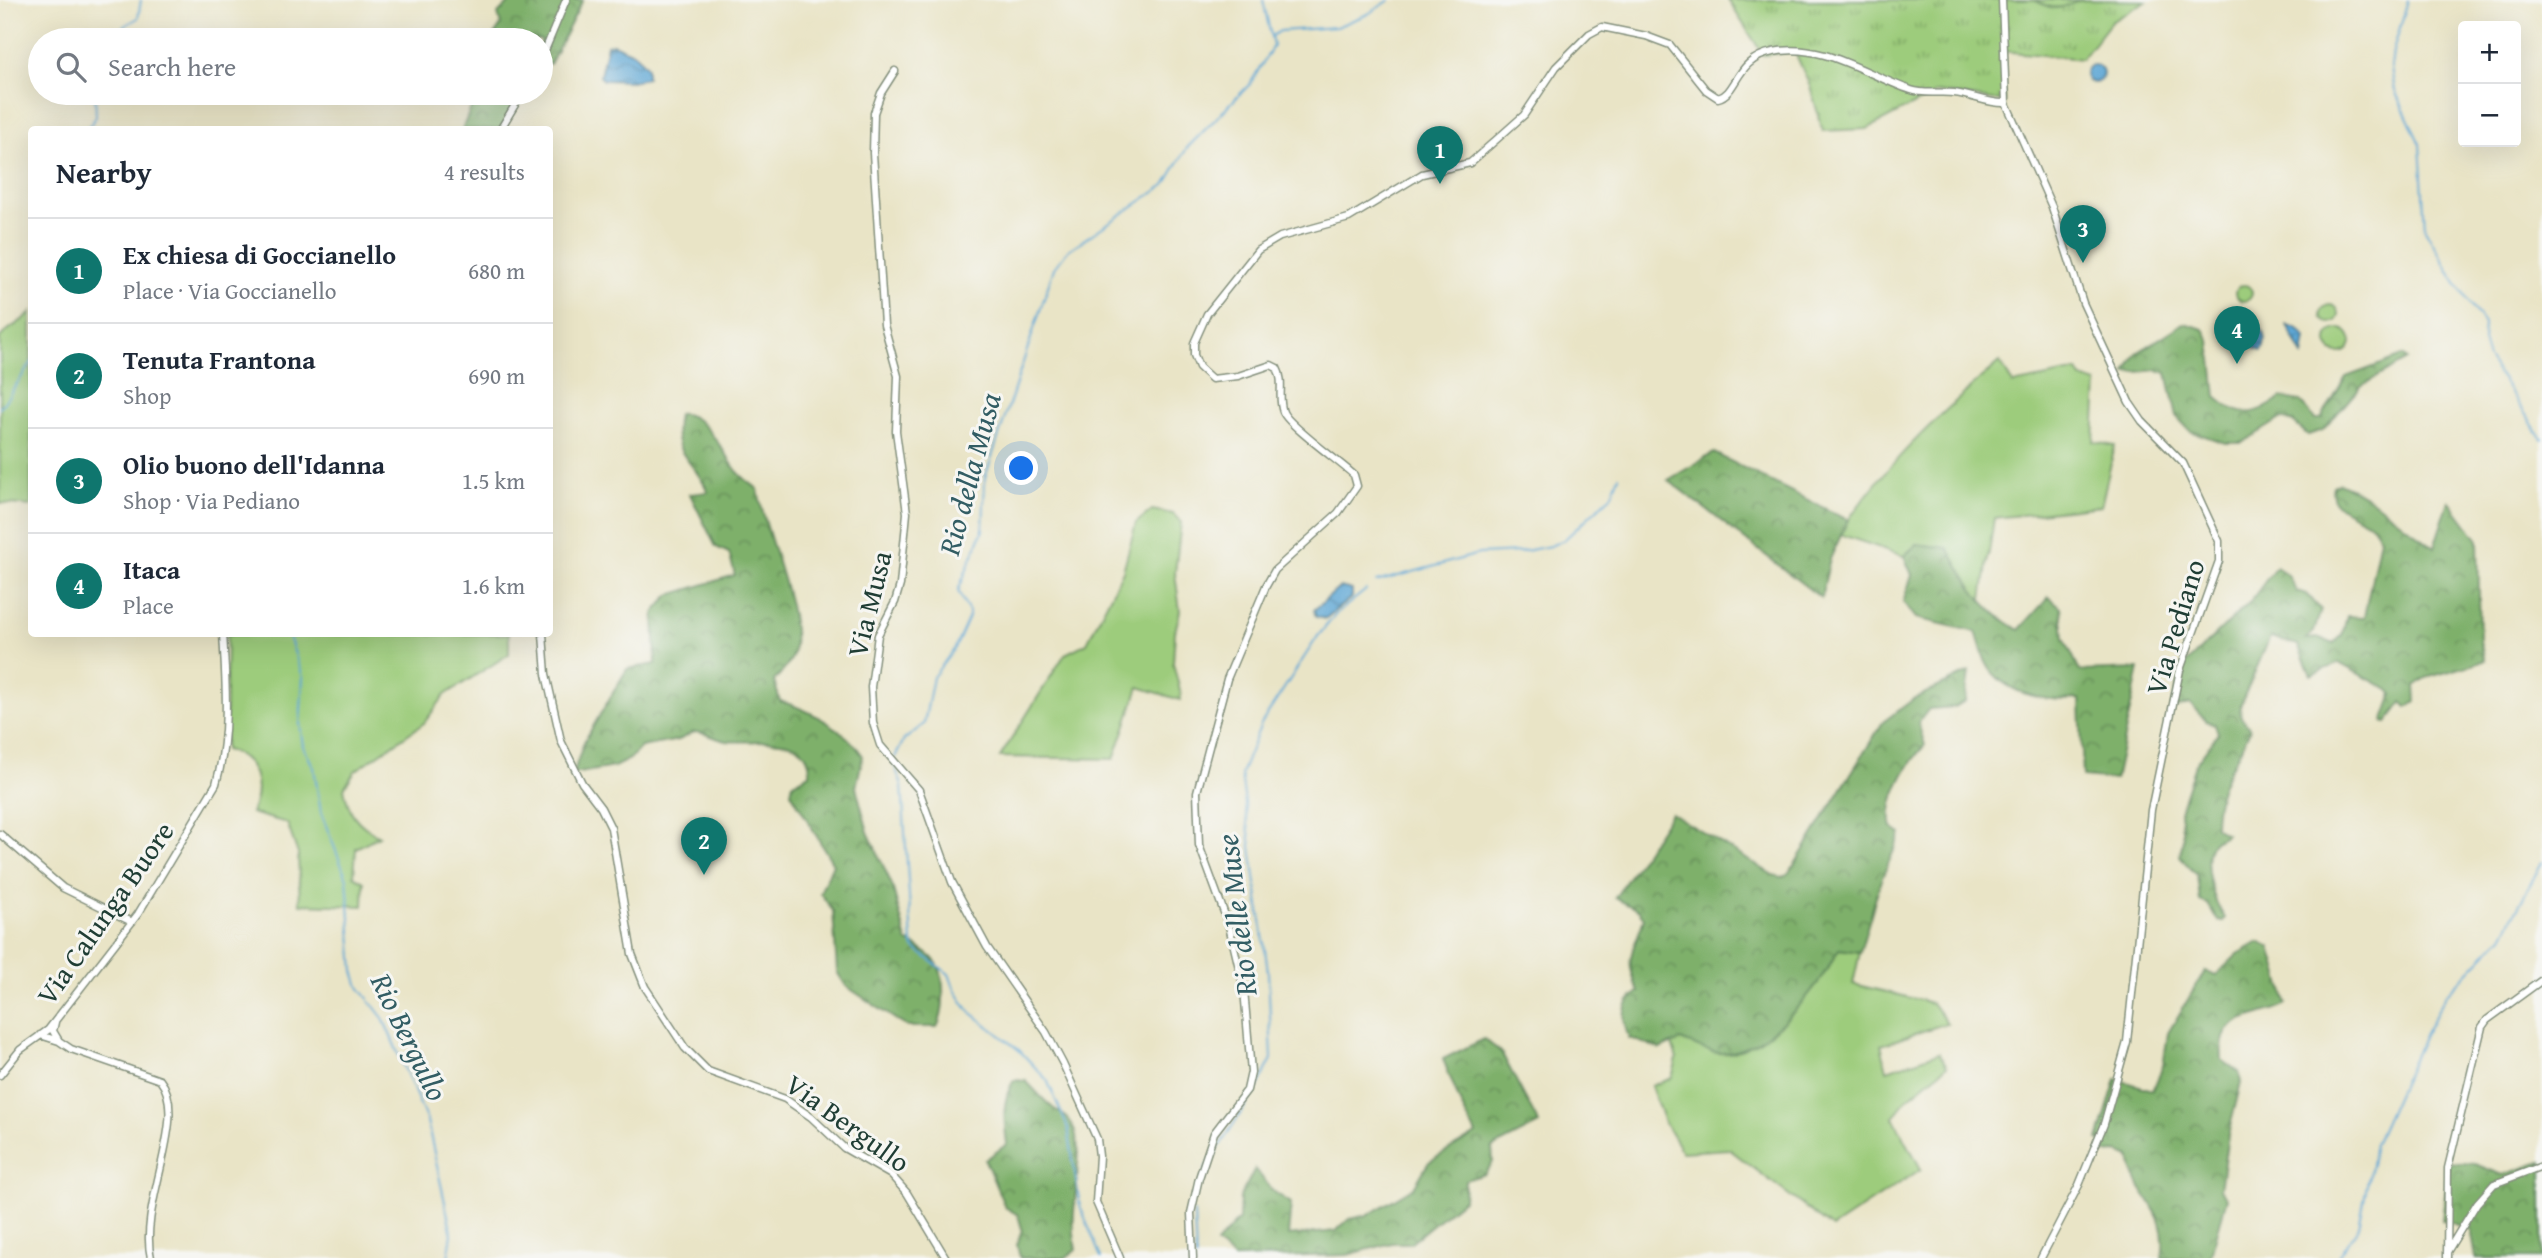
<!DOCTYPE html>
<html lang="en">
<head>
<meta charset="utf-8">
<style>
	body { margin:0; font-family:"Gentium Book Plus",serif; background:#f6f6f7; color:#1f2937 }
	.controls { position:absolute; right:21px; top:21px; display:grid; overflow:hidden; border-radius:7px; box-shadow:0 7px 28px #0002 }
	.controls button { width:63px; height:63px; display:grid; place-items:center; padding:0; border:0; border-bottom:2px solid #e0e1e3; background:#fff; color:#1f2937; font:35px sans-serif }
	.you { position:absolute; left:1022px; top:469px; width:24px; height:24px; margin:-18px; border:5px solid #fff; border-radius:50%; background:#1a73e8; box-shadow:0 0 0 10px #1a73e833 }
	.badge { display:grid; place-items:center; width:46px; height:46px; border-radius:50%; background:#0f766e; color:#fff; font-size:23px; font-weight:700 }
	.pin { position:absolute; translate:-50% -58px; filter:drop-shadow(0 2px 4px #0008) }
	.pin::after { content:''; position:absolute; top:37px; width:24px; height:21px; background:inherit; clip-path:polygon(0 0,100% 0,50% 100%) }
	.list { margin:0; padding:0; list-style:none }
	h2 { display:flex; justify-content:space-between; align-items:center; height:91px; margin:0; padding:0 28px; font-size:30px }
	h2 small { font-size:23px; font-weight:400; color:#747a83 }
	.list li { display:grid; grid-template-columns:46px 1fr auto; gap:21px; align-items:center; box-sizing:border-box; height:105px; padding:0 28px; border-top:2px solid #e0e1e3 }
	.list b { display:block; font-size:26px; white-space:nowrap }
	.list p { margin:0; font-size:23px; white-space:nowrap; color:#747a83 }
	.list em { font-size:23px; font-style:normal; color:#747a83 }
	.icon { flex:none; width:38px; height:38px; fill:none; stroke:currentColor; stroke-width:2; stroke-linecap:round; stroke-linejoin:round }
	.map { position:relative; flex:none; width:2542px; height:1258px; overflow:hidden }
	.search { position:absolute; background:#fff; box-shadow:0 7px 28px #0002; left:28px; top:28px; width:525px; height:77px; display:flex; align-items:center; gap:18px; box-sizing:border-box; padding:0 24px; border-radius:38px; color:#747a83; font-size:26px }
	.panel { position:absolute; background:#fff; box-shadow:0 7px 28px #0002; left:28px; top:126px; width:525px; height:511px; border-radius:7px }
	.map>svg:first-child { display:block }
	.green { fill:#9dcc7b; stroke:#5e8458; stroke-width:2 }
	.forest { fill:url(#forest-crowns); stroke:#4e7650; stroke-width:2 }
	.park { fill:url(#park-tufts); stroke:#5e8458; stroke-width:2 }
	.water { fill:url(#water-waves); stroke:#3e7284; stroke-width:2 }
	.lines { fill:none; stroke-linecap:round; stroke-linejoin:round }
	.stream { stroke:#5ea7d5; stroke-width:2 }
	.minor-casing { stroke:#84907d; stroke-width:9 }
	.minor { stroke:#fff; stroke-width:6 }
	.labels { text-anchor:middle; stroke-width:6; stroke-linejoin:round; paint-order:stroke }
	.street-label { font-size:28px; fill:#1f3d34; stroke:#f6f6f2 }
	.water-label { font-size:30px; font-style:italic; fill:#325d64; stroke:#f6f6f2 }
</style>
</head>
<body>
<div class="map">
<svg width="2542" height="1258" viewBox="0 0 2542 1258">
	<defs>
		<pattern id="forest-crowns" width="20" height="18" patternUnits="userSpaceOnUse" patternTransform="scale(1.75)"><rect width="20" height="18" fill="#7eb06b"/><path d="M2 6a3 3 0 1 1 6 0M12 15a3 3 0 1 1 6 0" fill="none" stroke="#679059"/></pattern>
		<pattern id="park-tufts" width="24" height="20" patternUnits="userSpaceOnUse" patternTransform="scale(1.75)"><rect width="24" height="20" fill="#9dcc7b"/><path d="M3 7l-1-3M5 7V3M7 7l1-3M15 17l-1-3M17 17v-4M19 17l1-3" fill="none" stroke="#7fa766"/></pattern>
		<pattern id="water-waves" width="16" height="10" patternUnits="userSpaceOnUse" patternTransform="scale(1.75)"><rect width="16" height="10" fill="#5ea7d5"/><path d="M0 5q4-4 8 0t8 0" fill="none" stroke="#4d89ae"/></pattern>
	</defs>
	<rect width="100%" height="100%" fill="#f6f6f2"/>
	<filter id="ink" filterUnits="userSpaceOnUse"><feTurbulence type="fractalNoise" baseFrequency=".0143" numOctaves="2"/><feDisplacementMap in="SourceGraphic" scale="14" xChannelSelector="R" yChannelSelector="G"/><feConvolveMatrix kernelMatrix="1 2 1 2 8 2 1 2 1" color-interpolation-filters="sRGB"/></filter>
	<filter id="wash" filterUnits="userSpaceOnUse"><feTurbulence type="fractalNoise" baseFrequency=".00686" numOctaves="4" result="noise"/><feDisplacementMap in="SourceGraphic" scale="28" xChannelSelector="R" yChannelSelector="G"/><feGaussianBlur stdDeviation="1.57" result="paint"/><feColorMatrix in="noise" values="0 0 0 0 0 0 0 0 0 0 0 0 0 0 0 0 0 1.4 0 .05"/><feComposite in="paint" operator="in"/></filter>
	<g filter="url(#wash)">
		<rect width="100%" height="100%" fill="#e9e4c6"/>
		<!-- green -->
		<path class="green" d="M2034 0H2081C2063 10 2052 10 2034 0Z
			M2236 293a8 8 0 1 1 16 0a8 8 0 1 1-16 0Z
			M2321 314a9 9 0 1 1 18 0a9 9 0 1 1-18 0Z
			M31 312V506L0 503V338C9 326 21 324 31 312Z
			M2327 341a12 12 0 1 1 24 0a12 12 0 1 1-24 0Z
			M2000 362 2013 384 2078 371 2081 378 2097 383 2094 442 2115 446 2101 506 1994 518 1981 606 1917 544 1904 556 1839 534C1880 469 1942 412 2000 362Z
			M1152 510 1173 514 1181 522 1175 573 1180 611 1175 632 1173 663 1181 695 1180 700 1139 687 1114 759 1000 757 1065 654 1087 643 1123 571 1136 523Z
			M227 634H509V654L445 695 424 723 355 771 344 788C348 813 357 824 379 836L356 848 354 876 364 882 363 906 300 904 298 854 287 823 251 813C263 787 257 757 225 750Z
			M1839 949 1860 952 1853 984 1932 1003 1947 1023 1881 1045 1887 1070 1939 1053 1947 1066 1908 1098 1893 1117 1921 1169 1832 1228 1729 1149 1682 1152 1664 1122 1651 1086 1672 1078 1677 1059 1672 1044 1680 1040 1729 1053C1774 1035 1817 992 1839 949Z"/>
		<!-- forest -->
		<path class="forest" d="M512 0H583L550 64 544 63 541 69V40H491L501 25 498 14Z
			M468 93H524L501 129 462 130 472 105Z
			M2184 323 2204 329 2210 340 2216 397C2241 420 2256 415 2282 398L2300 401 2315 419H2321L2346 377 2403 356 2407 360 2361 386 2323 430 2308 435 2293 422 2282 418 2242 443H2225L2190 431 2177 417 2167 373 2158 370 2126 373 2137 353Z
			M678 414C704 411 724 454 737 471 743 478 751 484 758 489 764 535 802 610 793 654 790 665 781 673 774 681L780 701C810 710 846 729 863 756L856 787 868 832 892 885 907 941C916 947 928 952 935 961 946 973 945 1013 937 1027H907L846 986 837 972 833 911 820 893 833 864 791 792 793 783 810 774C811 728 755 745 726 741 715 739 706 732 694 732L679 740 641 747 630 759 614 767 573 774 584 742 627 669 656 664 654 613 669 595 735 575 729 553 716 547 690 494 708 492C692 456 670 457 678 414Z
			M1714 453 1848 520 1830 559 1821 598 1668 480Z
			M2339 483 2365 495 2434 547 2449 501 2478 540 2480 641 2485 661 2426 678 2415 686 2416 701 2407 707 2402 702 2387 723 2383 722 2393 694 2391 691 2339 663 2311 675 2298 645 2270 637 2240 706 2241 717 2250 729C2234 768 2215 782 2215 827L2226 834C2222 838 2217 838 2213 842 2199 859 2214 903 2225 918L2223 922 2218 921 2208 904 2200 901 2197 875 2180 857 2183 838 2180 812 2185 795 2195 765 2218 733 2215 724 2206 721 2190 704 2172 708 2181 668 2249 603 2276 567 2288 575 2296 591 2307 594 2321 610 2314 632 2306 639 2320 638 2334 644 2342 635 2347 616 2364 617 2380 538C2377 534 2374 527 2370 524 2356 513 2327 509 2333 486Z
			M1917 544 1948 548C1968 584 1982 609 2019 630L2049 597 2061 607 2064 638 2080 671 2139 669 2115 780 2083 777 2080 699C2051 702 2014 697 1993 673 1983 662 1981 645 1976 632L1916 618 1903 602 1912 575 1904 556Z
			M1969 672 1965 701 1955 707 1929 709 1918 723 1925 745C1907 764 1885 801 1892 828L1901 834 1881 880 1860 952 1839 949C1819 987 1772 1047 1727 1053 1711 1055 1695 1045 1680 1040L1660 1049 1629 1038C1622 1021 1621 1002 1639 992 1622 955 1634 953 1644 918L1638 910 1615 898 1671 813 1773 875 1782 877 1790 872 1883 722 1915 698Z
			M2259 942 2271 947 2287 1004C2260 1020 2217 1011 2222 1060L2239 1072 2241 1083 2228 1135 2220 1189 2227 1198 2210 1258H2162C2170 1208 2137 1201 2130 1157L2118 1152 2103 1153 2105 1143 2098 1140 2116 1079 2153 1090 2163 1066 2168 1033 2205 971 2216 975 2238 954Z
			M1484 1039 1501 1052 1539 1124 1492 1148 1493 1162 1485 1174 1465 1180 1464 1199 1410 1243H1392L1347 1255 1234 1258 1216 1244 1239 1219 1240 1197 1255 1169 1273 1191 1291 1203 1288 1236 1336 1231 1349 1219 1368 1215 1414 1187 1429 1162 1476 1134 1461 1105 1443 1059Z
			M1014 1080 1026 1081C1035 1090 1043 1100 1053 1108 1059 1113 1066 1115 1070 1121 1090 1151 1065 1215 1077 1249L1065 1258H1020L1017 1245 1022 1229 1018 1215 1005 1207 985 1160 1007 1144C1004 1122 1001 1100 1014 1080Z
			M2449 1162 2475 1164 2503 1175 2542 1162V1258H2476L2471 1229 2442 1220Z"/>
		<!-- park -->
		<path class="park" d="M1728 0H2034C2066 17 2059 2 2085 0 2105 0 2126 0 2146 1L2111 22 2082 59 2002 51 2005 102 1937 92 1867 129 1823 131 1810 86 1795 52 1763 55Z"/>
		<!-- water -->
		<path class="water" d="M613 44 634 53 647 67V78L632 81 603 80 600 76 607 45Z
			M2085 74a9 9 0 1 1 18 0a9 9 0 1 1-18 0Z
			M2240 318C2258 318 2270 335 2262 351L2254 348Z
			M2287 325 2297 328 2306 338 2303 356Z
			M1340 587 1352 590V597L1325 619 1316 617 1314 610Z"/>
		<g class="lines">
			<!-- stream -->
			<path class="stream" d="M2408 0 2393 51 2391 68 2395 91 2420 144 2425 229 2455 282 2484 324 2483 341 2488 358 2542 439
				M1273 35 1280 31 1336 27 1368 14 1390 0
				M100 40 138 18 141 0
				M86 130 96 117 95 93
				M0 408 32 362
				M1376 582 1479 554 1520 552 1550 546 1564 540 1611 496 1619 476
				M288 634 303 677 300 724 303 746 314 768 321 813 347 879 354 971 359 987 383 1018 427 1121 452 1234 448 1258
				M895 757 904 740 924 724 933 677 955 648 969 617V612L958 591 983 530 985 478 1054 268 1067 251 1165 185 1187 148 1250 84 1273 46 1263 0
				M894 765 902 785 912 943 914 948 949 974 955 990 969 1011 1019 1050 1047 1080 1068 1128 1080 1206 1101 1258
				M1201 1183 1207 1166 1259 1084 1272 1059 1268 972 1241 774 1261 724 1318 636 1336 614 1366 590
				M1194 1212 1196 1258
				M2338 1258 2359 1226 2375 1144 2422 1039 2446 995 2503 936 2542 862"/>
		</g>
	</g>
	<g filter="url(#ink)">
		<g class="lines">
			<defs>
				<path id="minor" d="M2002 0 2006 103 2052 207 2083 303 2129 402 2142 421 2183 463 2219 541V561L2180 670 2151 810 2127 1042 2104 1124 2079 1185 2041 1258
					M541 60 566 0
					M895 71 881 93 874 113 873 153 884 325 898 376 896 431 907 513 900 585 895 602 878 635 871 687 873 723 880 745 919 790 952 882 987 947 1046 1032 1063 1064 1097 1139 1099 1156 1096 1202 1120 1258
					M500 130 522 93
					M543 634 546 674 561 741 582 783 601 808 611 828 632 954 645 987 685 1048 708 1071 785 1099 811 1117 844 1148 891 1175 907 1193 946 1258
					M0 834 63 888 132 922
					M55 1022 53 1031 59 1041 71 1049 160 1080C190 1116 138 1205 151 1258
					M40 1035 59 1041
					M0 1075 20 1050 48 1030 138 914 216 784C230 736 226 683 223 634
					M2447 1252 2477 1203 2494 1184 2542 1166
					M1193 1258 1191 1213 1199 1178 1214 1133 1247 1090 1251 1072 1244 989 1229 926 1199 845 1197 792 1227 679 1266 586 1275 570 1338 513 1357 486 1354 475C1340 462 1288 425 1283 412 1277 397 1285 382 1277 368L1271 365 1238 376 1212 379 1199 367 1194 355V343L1207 314 1258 250 1280 237 1349 218 1422 174 1470 163 1524 115 1556 67 1589 34 1602 27 1646 36 1670 45 1706 90 1718 98C1738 93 1735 59 1773 52 1824 42 1866 75 1911 90 1926 95 1938 91 1954 93 1972 95 1988 104 2006 103
					M2447 1258 2448 1168 2482 1027 2487 1020 2542 980"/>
			</defs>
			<!-- minor casing -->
			<use href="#minor" class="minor-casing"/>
			<!-- minor -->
			<use href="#minor" class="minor"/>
		</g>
	</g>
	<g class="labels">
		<!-- street labels -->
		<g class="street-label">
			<text transform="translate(869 604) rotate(-76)" y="10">Via Musa</text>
			<text transform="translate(2175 627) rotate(-73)" y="10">Via Pediano</text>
			<text transform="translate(105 913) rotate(-55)" y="10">Via Calunga Buore</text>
			<text transform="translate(848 1123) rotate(36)" y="10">Via Bergullo</text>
		</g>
		<!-- water labels -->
		<g class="water-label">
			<text transform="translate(970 474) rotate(-75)" y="10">Rio della Musa</text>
			<text transform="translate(1237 915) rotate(-97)" y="10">Rio delle Muse</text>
			<text transform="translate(409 1037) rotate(64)" y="10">Rio Bergullo</text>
		</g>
	</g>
</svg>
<div class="controls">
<button>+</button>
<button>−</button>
</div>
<div class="you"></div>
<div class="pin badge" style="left:1440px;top:184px">1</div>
<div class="pin badge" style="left:704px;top:875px">2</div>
<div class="pin badge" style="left:2083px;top:263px">3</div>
<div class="pin badge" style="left:2237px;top:364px">4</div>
<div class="search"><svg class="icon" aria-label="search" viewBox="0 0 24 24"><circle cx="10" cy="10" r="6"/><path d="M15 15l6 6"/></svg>Search here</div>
<section class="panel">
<h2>Nearby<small>4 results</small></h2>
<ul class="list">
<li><span class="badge">1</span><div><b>Ex chiesa di Goccianello</b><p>Place · Via Goccianello</p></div><em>680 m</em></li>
<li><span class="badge">2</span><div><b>Tenuta Frantona</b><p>Shop</p></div><em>690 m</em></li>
<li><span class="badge">3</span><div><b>Olio buono dell'Idanna</b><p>Shop · Via Pediano</p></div><em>1.5 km</em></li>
<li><span class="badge">4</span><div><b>Itaca</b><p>Place</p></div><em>1.6 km</em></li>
</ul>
</section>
</div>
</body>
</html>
